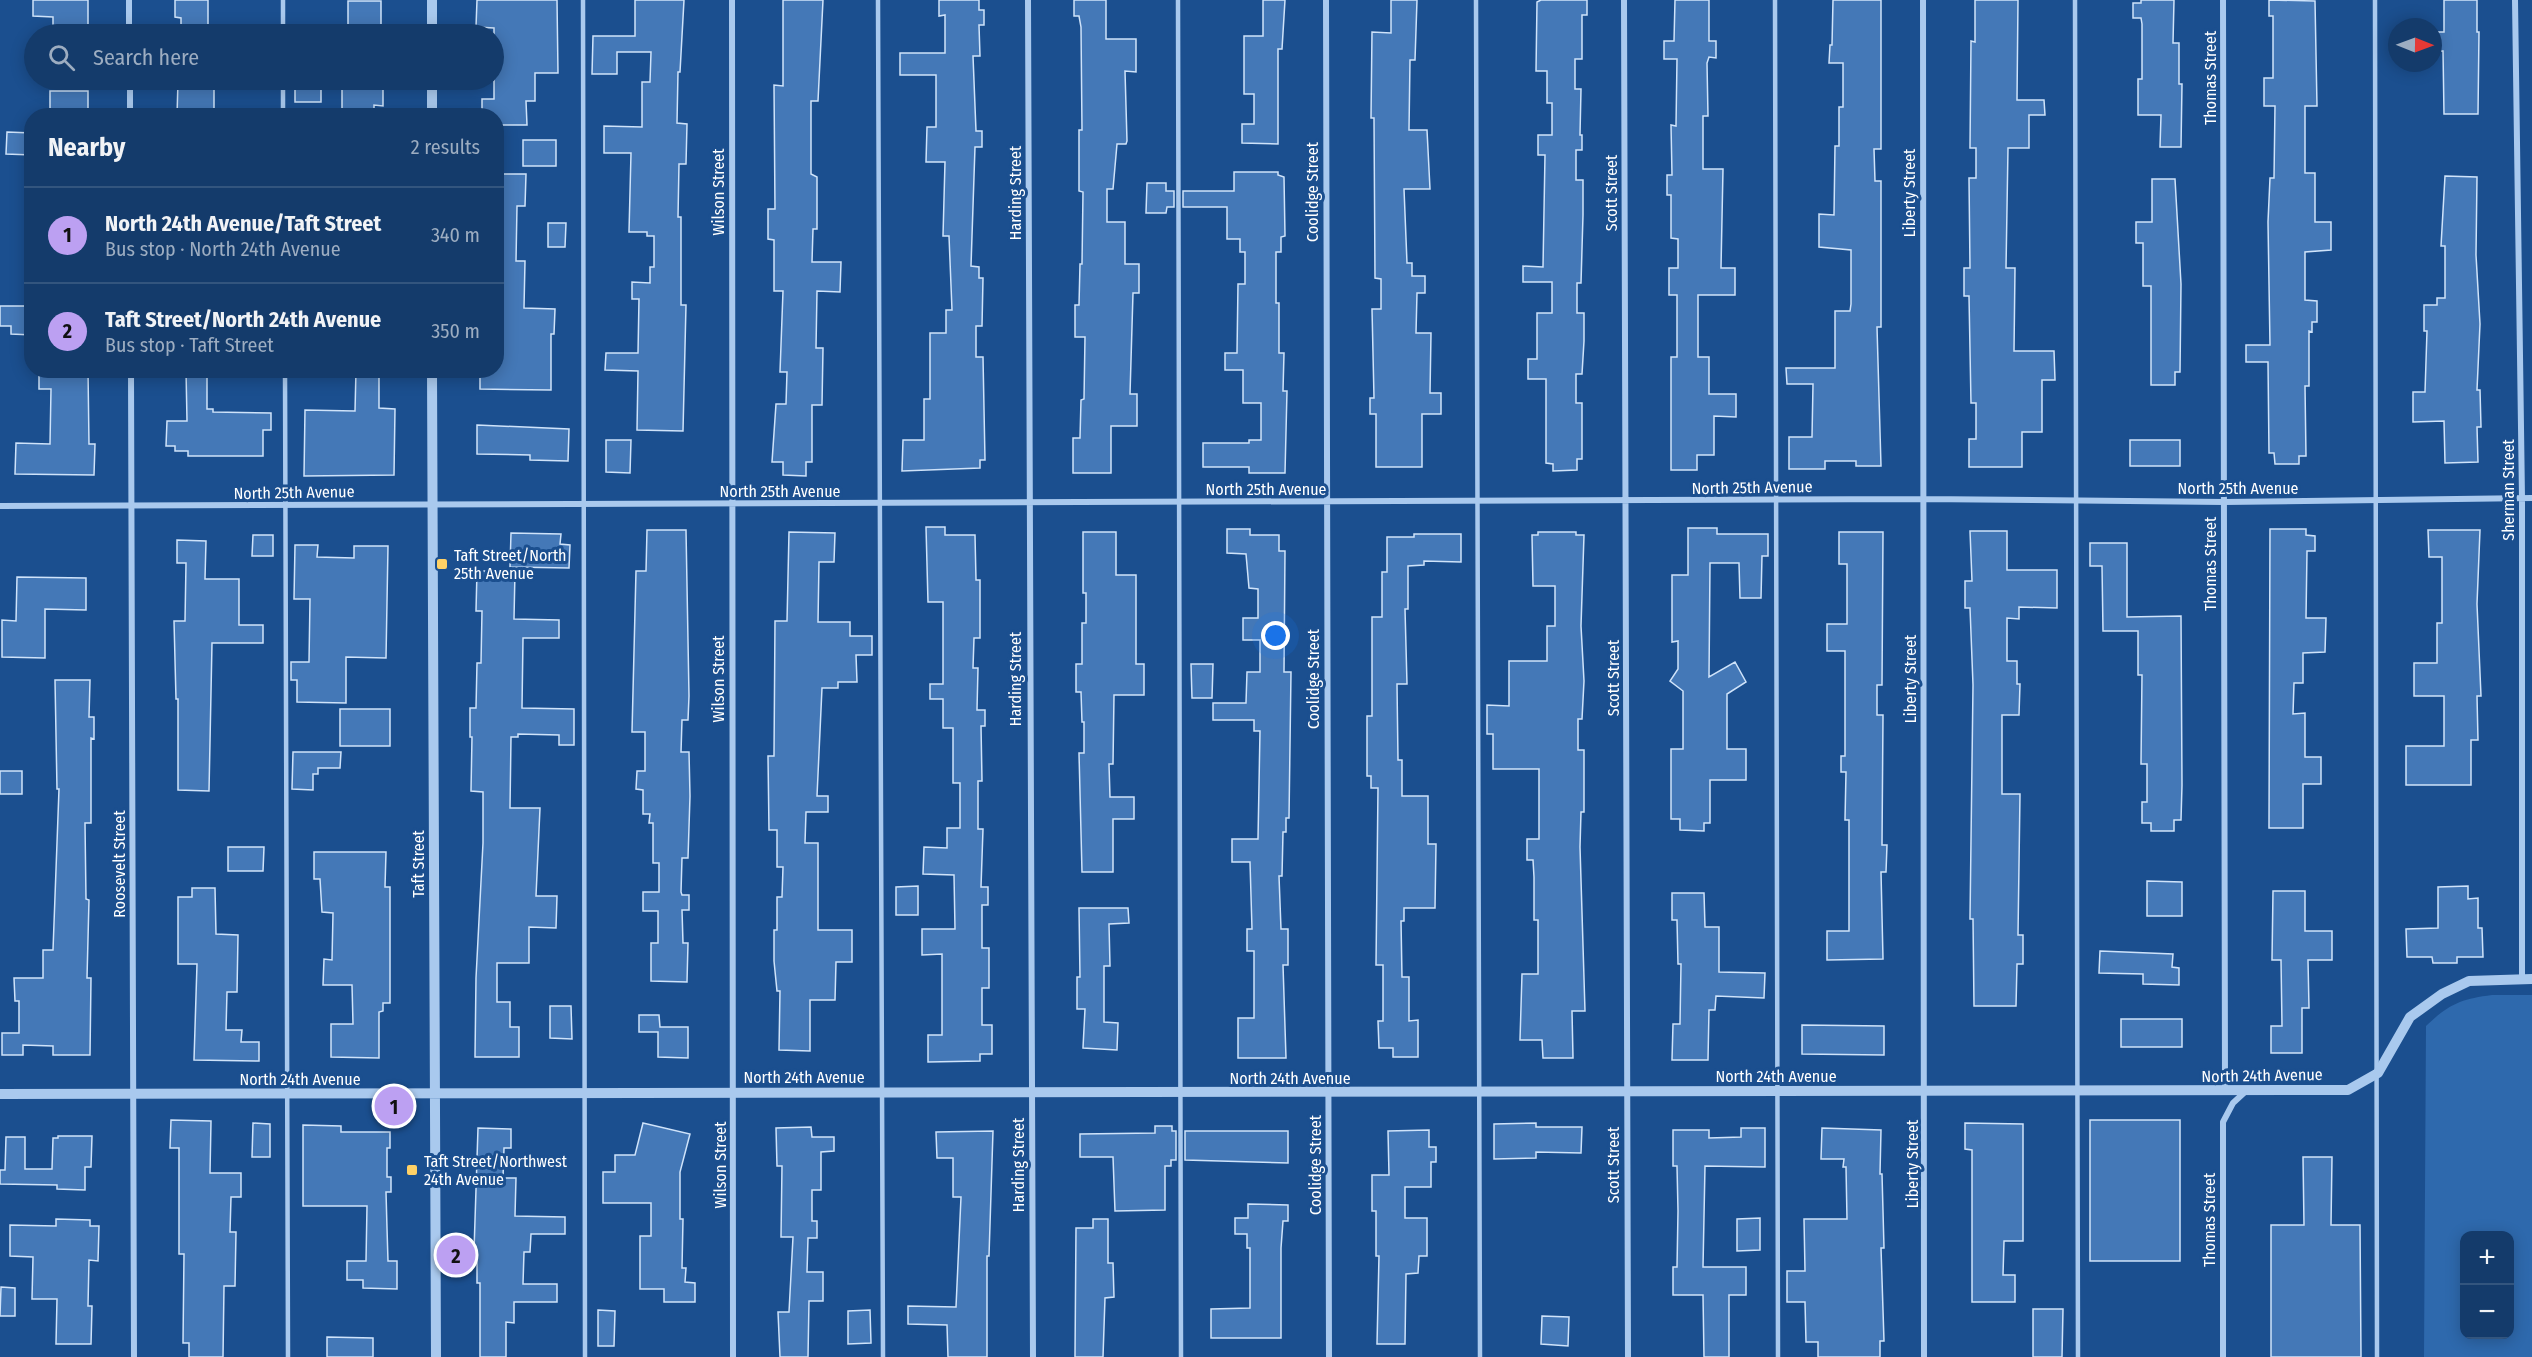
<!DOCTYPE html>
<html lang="en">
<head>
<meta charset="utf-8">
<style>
	body { margin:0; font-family:"Fira Sans Condensed",sans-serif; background:#214673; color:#f1f3f6 }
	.controls { position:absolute; right:18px; bottom:18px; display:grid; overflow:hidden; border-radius:12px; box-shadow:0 3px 15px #0003 }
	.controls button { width:54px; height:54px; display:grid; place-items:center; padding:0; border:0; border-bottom:2px solid #33557e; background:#143b6b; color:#f1f3f6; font:30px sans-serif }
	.compass { position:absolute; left:2388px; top:18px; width:54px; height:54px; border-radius:50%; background:#143b6b; box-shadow:0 3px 15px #0003; rotate:91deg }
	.you { position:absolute; left:1276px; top:636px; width:21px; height:21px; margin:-15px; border:4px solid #fff; border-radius:50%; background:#1a73e8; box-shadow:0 0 0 9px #1a73e833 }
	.badge { display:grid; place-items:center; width:39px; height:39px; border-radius:50%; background:#bca0f2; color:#111; font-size:20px; font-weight:700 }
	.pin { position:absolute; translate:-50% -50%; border:3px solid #fff; box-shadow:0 2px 6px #0006 }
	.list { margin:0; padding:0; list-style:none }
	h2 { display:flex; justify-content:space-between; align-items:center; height:78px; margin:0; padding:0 24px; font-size:26px }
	h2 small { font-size:20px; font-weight:400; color:#9dadc1 }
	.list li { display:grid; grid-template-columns:39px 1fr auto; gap:18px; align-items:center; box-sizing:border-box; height:96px; padding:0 24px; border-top:2px solid #33557e }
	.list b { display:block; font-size:22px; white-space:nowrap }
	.list p { margin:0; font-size:20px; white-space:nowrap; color:#9dadc1 }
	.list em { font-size:20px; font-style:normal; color:#9dadc1 }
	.icon { flex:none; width:33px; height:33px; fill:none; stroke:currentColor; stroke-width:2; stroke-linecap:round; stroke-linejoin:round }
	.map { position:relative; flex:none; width:2532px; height:1357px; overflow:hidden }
	.search { position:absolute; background:#143b6b; box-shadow:0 3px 15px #0003; left:24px; top:24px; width:480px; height:66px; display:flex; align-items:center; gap:15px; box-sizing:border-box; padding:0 21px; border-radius:33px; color:#9dadc1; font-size:22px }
	.panel { position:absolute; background:#143b6b; box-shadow:0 3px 15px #0003; left:24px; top:108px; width:480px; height:270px; border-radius:24px }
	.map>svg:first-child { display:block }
	.green { fill:#2e69ad; fill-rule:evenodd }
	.building { fill:#4478b7; stroke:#cfe3fa; stroke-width:1.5 }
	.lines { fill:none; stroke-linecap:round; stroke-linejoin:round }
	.service { stroke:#a9c9ee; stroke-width:4.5 }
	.minor { stroke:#a9c9ee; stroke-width:6 }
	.tertiary { stroke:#a9c9ee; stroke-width:10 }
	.poi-dot { fill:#ffd166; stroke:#1b4f8f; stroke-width:2 }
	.labels { text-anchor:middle; stroke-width:6; stroke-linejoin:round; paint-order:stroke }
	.street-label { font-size:16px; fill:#fff; stroke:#1b4f8f }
	.poi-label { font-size:16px; fill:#fff; stroke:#1b4f8f; text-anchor:start }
</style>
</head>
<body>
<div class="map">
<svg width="2532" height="1357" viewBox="0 0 2532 1357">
	<rect width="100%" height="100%" fill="#1b4f8f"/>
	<!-- green -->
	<path class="green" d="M2492 995H2532V1357H2424L2426 1026C2449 1004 2461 999 2492 995ZM2464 1236H2510V1334H2464Z"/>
	<!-- building -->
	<path class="building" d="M33 0H88V28H53V17L33 16Z
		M175 0H208V26H181V18L175 17Z
		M477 0H557L558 73H535V101H526L527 125H496V116H482V99H494V28L476 27Z
		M635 0H684L680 72H678L677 123 687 124 686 164H679L678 217H681V305H686L683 431 637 430 638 371 605 370 606 353H638L639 299H632V282L650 283V267H654V236H647V232H629L631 153H604V126L642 127V82H650L651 52H617V74H592L593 36H635Z
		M783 0H823L818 101H811V174L817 177V229H813L812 262H841L840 292 817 291 816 348H823L822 405H812V462H806V476L783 475V462H772L776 404H786L787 372H780L783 291H774V240L768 239V209H775L774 85 783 86Z
		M939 0H979V10H984V25H979L980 56H973L976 131H982V147H975L971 266 979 267V278H983L982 326H976V357H983L985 460H980V468L902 471 903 440H924V399H930V333H946V310H952L949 236H943L945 162H926L927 127H936V75H900V53H945V15L939 16Z
		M1074 0H1106V39H1136V72L1125 71 1127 141 1126 144H1117L1113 189H1107V222H1125V264H1139V293H1133L1130 394H1137V426H1111V473H1073V438H1080L1081 400 1084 399 1085 337H1075V305H1079L1080 264H1082L1083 192 1079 191V130H1082L1081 27 1079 16H1074Z
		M1263 0H1285L1282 49H1278V144L1242 143V124H1254V94H1244V36H1263Z
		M1391 0H1417L1415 60H1410L1409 130H1427L1430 189H1404L1407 263H1412V276H1425V293H1417L1416 333H1431L1430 393H1441V414H1422V467H1376V414H1370V398H1374L1372 309H1381V279L1375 278 1374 118H1371L1372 32 1391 33Z
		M1541 0H1587V15H1582V59H1575V89H1581L1580 135H1582V150H1576V180H1583V215L1581 283H1577V313H1584V341L1582 374H1576V403H1582V459H1577V470L1553 471V464L1546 463V379H1528V359H1537V313H1552V282H1523V266L1543 267 1545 155H1538V135H1552V103H1547V71H1536L1537 2Z
		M1675 0H1709V41H1716V58L1709 57 1707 63 1708 116H1703V169H1723L1721 268H1735V295H1698V357H1709V394H1736V417L1714 416V455H1697V470H1671V357H1677V295H1669V268H1678V239L1671 238V195H1667V175H1672L1671 125 1676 126 1677 59H1664V41H1674Z
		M1833 0H1881V149H1874L1875 181H1881V327H1877L1881 466H1856V461H1825V469H1789V437H1812L1813 384H1787L1786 368H1835V311H1850L1851 304V250L1819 247V214L1834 215 1835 146H1839V107H1843V63H1829L1830 45H1832Z
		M1975 0H2018L2017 100H2044L2045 115H2029V148H2008L2006 268H2015L2014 351H2054L2055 380H2042V432H2022V467H1969V439H1976V403H1971L1969 296H1964V268H1970L1969 178H1976V148H1970L1971 41 1975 42Z
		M2141 0H2174L2173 43H2179V84H2182L2181 147H2160L2161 115H2138V79H2142V24L2141 18H2133V3H2141Z
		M2269 0 2315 1 2317 106H2305V173H2315V222H2331V250L2305 252V300L2317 301V322H2312V332L2309 331V386H2305L2306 456H2299V464H2275L2274 453H2269L2268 362H2246V345H2270L2268 222 2270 178H2274L2275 106H2264V78H2273V16H2269Z
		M2444 0H2477V32H2479L2478 114H2444L2443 51H2433V32H2444Z
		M348 1H381V31L348 30Z
		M178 81H214V116H177Z
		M295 81H321V102H295Z
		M342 88H383V106L374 105V116H342Z
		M50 91H88V116H50Z
		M7 132 32 133V155L6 154Z
		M523 140H556V166H523Z
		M1234 172H1278V175L1284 177 1285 236 1281 237V252H1276V303H1279V353H1284L1283 391H1287L1285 473H1249V467H1203V443H1249V440H1261V403H1243V370H1225V353H1237L1238 284H1245V252H1240V239H1227V207H1183V191H1234Z
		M496 174H526L525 206H517L516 261H525L524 308 555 309 554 334H551V390L480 389V370H496Z
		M2445 176 2477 177 2476 255 2480 324 2477 390H2480L2481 427H2477L2478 462 2445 463 2444 421 2413 422V392H2425L2427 331H2424V305H2437V298H2445V246H2441Z
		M2152 179H2175L2181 284 2180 372H2175V385H2151V286H2143V243H2136V222H2152Z
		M1147 183H1166V191H1174V207H1167L1166 213H1146Z
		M548 223H566L565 247H548Z
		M0 306H32V335L11 334V326H0Z
		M39 370H88L89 444H95L94 475 15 474 16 443 50 444 51 389H39Z
		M186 370H207V409H213V412L271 413V430H263V456H188V451H175V446H166L167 421H187Z
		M356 370H379V408L395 409 394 475 304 476 305 410 355 411Z
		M477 425 569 429 568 461 530 460V455L477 454Z
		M606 440H631L630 473 606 472Z
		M2130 440H2180V466H2130Z
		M926 527H945V535H975L976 580H980V638H974L973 668H978L977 710H985V726H981L982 781H978V829H983L981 887H988V905H982V948H989V988H982V1025H992V1054H980V1061L928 1062V1035H942V954L922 955V929H955L954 875 923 874 924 847 947 848V828H960V783H953V728H943V699H930V684H943V602H928Z
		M1688 528H1717V534H1768V556H1762L1761 598H1740L1739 563H1710L1709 677 1735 662 1746 682 1727 694V749H1746V780H1710V823H1704V831L1680 830V819H1671V749H1683V691L1670 681 1678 669V641L1672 642V575H1688Z
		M1227 529H1250V535H1279V551H1285L1284 672H1291L1289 818H1286V832H1283L1282 876H1279L1281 929H1288V965H1283L1286 1058H1238V1018H1254V951H1247V929H1252L1250 862H1232V839H1258L1260 731H1254V720H1213V703H1246L1247 672H1260V640H1243V618H1258V589L1249 588 1246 554 1227 553Z
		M2270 529H2306V535L2315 536V551H2307L2306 618H2326L2325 652 2303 653V683H2294L2293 714 2305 713V757H2321V784H2303V828H2269Z
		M647 530H686L689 696 688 720H682L681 752H689L690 796 688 858H682L681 892 682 895H689V910H682L683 943H688L687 982 651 981V943H658V911H643V892H659V863H653V823H649L650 814H643V790L636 789 637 771H645V732H632L636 571H646Z
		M2428 530H2480L2477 604 2481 696H2477L2478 740H2471V785H2406V746H2444V696H2414V663H2437V623H2442V557H2429Z
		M1970 531H2007V570H2057V608L2019 607V619L2007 618V661H2017V684H2020L2019 715H2002V794H2020L2018 935H2023V964H2017L2016 1006H1974L1973 919H1970L1973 685 1970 608H1965V581H1972Z
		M789 532 835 533 834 562H819L818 622H850V636H872V655H856L857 682H838V688H822L817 796H828V812H806L805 843H818V930H852V962H836L835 1000H810V1051L779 1050 780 991H777L774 961V930H777V897H782L783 867H777V830H769L768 756H774L775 621H787Z
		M1083 532H1116V575H1136V664H1144V695H1114L1113 764H1109L1110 797H1134V819H1113V872H1082L1079 753H1084V722H1082L1081 692H1076V664H1082V623H1086V593H1083Z
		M1538 532H1576V535H1584L1581 626 1584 681 1582 719H1578V750H1584V812H1581L1580 847 1585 1011H1572L1573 1058H1543L1542 1040H1520L1522 974H1538V920H1534V877L1533 860H1527V839H1539V769H1493V734H1487V705L1509 706V661H1547V626H1555V586H1533L1532 535H1538Z
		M1839 532H1883L1882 685H1877V715H1883L1882 845H1887L1886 872H1881L1883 959 1827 960V931H1849V820H1845L1846 772H1841V756H1845V651H1827V624H1847V564H1839Z
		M511 533 561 534 560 544 570 545 569 568 510 567Z
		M1414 534H1461V562L1424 561V565L1408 566V609H1405L1407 684H1397L1398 760H1402V796H1428V844H1436L1435 908H1404V921H1401L1402 977H1409V1021L1418 1020V1057H1393V1048H1379L1378 1021H1383V965H1376L1378 788H1371V776H1367V716H1372V617H1382V572H1387V537H1414Z
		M253 535H273V556H252Z
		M177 540 206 541 205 579H239V625H263V643H212L209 791 178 790V699H176L174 621H185L186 563H177Z
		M2090 543H2127V617L2181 616 2182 785 2181 820H2174V831H2151V823H2142V802H2147V764H2141L2142 675H2138V631H2103L2102 566H2090Z
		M295 545H318L317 557 354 558V546H388L386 658 346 657V703L297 702V680H291V662H309L310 599H294Z
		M477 571H515L514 619 559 620V638H523L522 708 574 709V745H559V735L518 734V737H511L510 808H540L536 896H557L556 928 529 927V963H497V1002H510V1027H519V1057H475L476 978 483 843V792L471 791 472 737H470V708H476L477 663H481L482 611H476Z
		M17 577 86 578V610L45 609V658L2 657V620L16 621Z
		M1191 664H1213L1212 698H1192Z
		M55 680H90L89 717H94V739L91 738V823H85L86 899 89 900 87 978H91L90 1055H53V1046L23 1045V1055H2V1033H19V1001H15L14 978H43V950H53L59 789H57Z
		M340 709H390V746H340Z
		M293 752H341L340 768H318V774H313V790L292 789Z
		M0 771H22V794H0Z
		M228 847H264L263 871H228Z
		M314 852H386L385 887H390V1003H383V1011L379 1012V1058L331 1057V1024H353L352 985H323L324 959 332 960 333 913 322 912 320 879H314Z
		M2147 881 2182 882V916H2147Z
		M918 886V915H896V887Z
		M2468 886V899L2478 898V928H2482L2483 957H2457V963H2433L2432 957H2407L2406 929 2438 928V887Z
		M192 888H215L216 934 238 935 237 992H227L226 1030H242L241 1042H259V1061L194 1060 197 964H178V897H192Z
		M2273 891H2305V931H2332V960H2308L2309 1008H2302V1053H2271V1026H2282L2281 960H2272Z
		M1672 893H1704L1705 927H1719V972L1765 973 1764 998 1716 996 1715 1010H1709L1708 1060H1672L1673 1024H1680L1681 964H1678L1677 920H1672Z
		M1079 908H1128L1129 923 1109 924 1110 966H1104V1022L1118 1023 1117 1050 1083 1048 1085 1009H1077V977H1080Z
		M2100 951 2173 954 2172 967 2179 968V985L2143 984V974L2099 973Z
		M550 1006H571L572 1039 550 1038Z
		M639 1015H659L660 1027H688V1058L658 1057V1032H639Z
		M2121 1019H2182V1047H2121Z
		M1802 1025 1884 1026V1055L1802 1054Z
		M171 1120 211 1121 210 1173H241V1197H231L230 1232H236L235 1286H224L223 1357H189V1343H183L184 1254H179V1148H170Z
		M2090 1120H2180V1261H2090Z
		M253 1123 270 1124V1157H252Z
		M643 1123 690 1134 680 1172V1219H683L682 1268H686L685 1282 695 1283V1302H664V1289H640V1236H651V1203H603V1172H615V1155H635Z
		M1536 1123V1127H1582L1581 1153 1536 1152V1158L1494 1159V1124Z
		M1965 1123 2023 1124V1241H2004L2003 1275H2015V1302H1972V1150L1965 1149Z
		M303 1125 341 1126V1132H390V1148H387V1177H391V1192H386L387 1228 388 1261H397V1289L363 1288V1280H347V1261H366L367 1206H303Z
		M1155 1126H1172V1131H1176V1160H1171V1166H1165V1210L1115 1211 1113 1157H1080V1134L1155 1133Z
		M811 1127 812 1137H834V1151L821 1152V1190H812V1221H817V1238H808L807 1272H823V1301H809L808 1357H780L778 1312H789L793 1237H781L782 1166H777L776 1128Z
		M478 1128 511 1129V1148H504L503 1178H516L515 1216 565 1217V1234H531L530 1252H524L523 1284H557V1302H514V1323L506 1322V1357H480V1283H477V1251H474Z
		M1741 1128H1765V1167L1705 1166 1703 1267H1746V1295H1729V1357H1704L1703 1295H1673V1267H1677L1678 1211 1677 1166H1673V1130H1709V1138L1741 1137Z
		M1822 1128 1881 1130 1880 1174H1882L1884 1248H1881L1884 1341H1880V1357H1818V1342H1806L1805 1302H1787V1271H1805L1804 1219H1847L1846 1167H1843L1844 1159H1821Z
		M1429 1130V1147H1436V1162H1431V1187H1405V1218H1427V1256H1419L1418 1273 1406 1274 1405 1344H1377L1379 1256H1376V1211H1372V1175H1389L1388 1131Z
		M993 1131 989 1256H987V1357H948L947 1325 908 1324V1306L956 1307 961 1197H953V1158H937L936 1132Z
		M1185 1131H1288V1163L1185 1160Z
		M58 1136H92L91 1167H85V1190L57 1189V1185L0 1184V1170H5L6 1137H25V1169H52L53 1138H58Z
		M2303 1157H2332L2331 1225H2360L2361 1357H2271V1225H2304Z
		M1248 1204 1288 1205V1221H1283L1281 1248V1338H1211V1309L1250 1308V1248H1247V1234H1235V1218H1248Z
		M1760 1218V1250L1737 1251V1219Z
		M56 1219 90 1220V1226H99L98 1261 89 1260 88 1306H92L91 1344H56L57 1299H32L33 1257 10 1256V1225L56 1226Z
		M1093 1219H1108V1263H1113L1114 1297 1105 1298 1103 1357H1075L1076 1228H1093Z
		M1 1287 15 1288V1316H0Z
		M2033 1309H2063L2062 1357H2033Z
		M598 1310 615 1311 614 1346H598Z
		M870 1310 871 1343 848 1344V1311Z
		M1542 1316 1569 1317 1568 1346 1541 1344Z
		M327 1337 373 1338V1357H327Z"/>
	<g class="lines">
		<!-- service -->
		<path class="service" d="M283 0V34
			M583 0 585 1357
			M878 0 883 1357
			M1178 0 1181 1357
			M1476 0 1480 1357
			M1775 0 1778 1357
			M2075 0 2078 1357
			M2375 0 2377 1357
			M283 80V116
			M285 370 288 1357"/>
		<!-- minor -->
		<path class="minor" d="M129 0V34
			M732 0 733 1357
			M1028 0 1033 1357
			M1326 0 1329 1357
			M1624 0 1628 1357
			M1923 0 1924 1357
			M2223 0 2225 1091
			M2515 0 2522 498V979
			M130 80V116
			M131 370 134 1357
			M0 506 1923 499 2224 502 2532 498
			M2223 1357V1122L2233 1103 2246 1091"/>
		<!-- tertiary -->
		<path class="tertiary" d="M432 34V0
			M432 116V80
			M432 370 436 1357
			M0 1094 2348 1090 2378 1073 2410 1017 2442 994 2469 981 2532 979"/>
	</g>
	<!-- markers -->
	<g class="poi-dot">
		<rect x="436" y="558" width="12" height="12" rx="3"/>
		<rect x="406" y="1164" width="12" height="12" rx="3"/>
	</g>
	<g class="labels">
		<!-- street labels -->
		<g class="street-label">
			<text transform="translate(2210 78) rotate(-90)" y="6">Thomas Street</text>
			<text transform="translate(718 192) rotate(-90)" y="6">Wilson Street</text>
			<text transform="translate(1312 192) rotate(-90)" y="6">Coolidge Street</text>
			<text transform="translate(1015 193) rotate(-90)" y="6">Harding Street</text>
			<text transform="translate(1611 193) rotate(-90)" y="6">Scott Street</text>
			<text transform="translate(1909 193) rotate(-90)" y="6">Liberty Street</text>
			<text transform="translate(1752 487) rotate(-1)" y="6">North 25th Avenue</text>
			<text x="2238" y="494">North 25th Avenue</text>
			<text x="1266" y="495">North 25th Avenue</text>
			<text transform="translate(2508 490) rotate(-90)" y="6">Sherman Street</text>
			<text x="780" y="497">North 25th Avenue</text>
			<text transform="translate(294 492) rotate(-1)" y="6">North 25th Avenue</text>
			<text transform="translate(2210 564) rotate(-90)" y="6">Thomas Street</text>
			<text transform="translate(1613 678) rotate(-90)" y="6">Scott Street</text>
			<text transform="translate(718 679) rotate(-90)" y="6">Wilson Street</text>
			<text transform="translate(1015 679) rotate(-90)" y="6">Harding Street</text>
			<text transform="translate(1313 679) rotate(-90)" y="6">Coolidge Street</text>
			<text transform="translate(1910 679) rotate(-90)" y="6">Liberty Street</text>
			<text transform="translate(119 864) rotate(-90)" y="6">Roosevelt Street</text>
			<text transform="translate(418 864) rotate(-90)" y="6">Taft Street</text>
			<text transform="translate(2262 1075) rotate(-1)" y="6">North 24th Avenue</text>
			<text x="1776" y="1082">North 24th Avenue</text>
			<text x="804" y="1083">North 24th Avenue</text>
			<text x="1290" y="1084">North 24th Avenue</text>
			<text x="300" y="1085">North 24th Avenue</text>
			<text transform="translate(1912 1164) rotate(-90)" y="6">Liberty Street</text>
			<text transform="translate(720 1165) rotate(-90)" y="6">Wilson Street</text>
			<text transform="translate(1018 1165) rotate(-90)" y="6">Harding Street</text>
			<text transform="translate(1315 1165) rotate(-90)" y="6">Coolidge Street</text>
			<text transform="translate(1613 1165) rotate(-90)" y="6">Scott Street</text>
			<text transform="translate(2209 1220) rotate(-90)" y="6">Thomas Street</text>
		</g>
		<!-- poi labels -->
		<g class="poi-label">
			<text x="454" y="561">Taft Street/North<tspan x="454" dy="18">25th Avenue</tspan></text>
			<text x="424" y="1167">Taft Street/Northwest<tspan x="424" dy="18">24th Avenue</tspan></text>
		</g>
	</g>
</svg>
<div class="controls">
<button>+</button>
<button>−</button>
</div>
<svg class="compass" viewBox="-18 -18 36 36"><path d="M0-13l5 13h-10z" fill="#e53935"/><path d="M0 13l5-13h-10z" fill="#9dadc1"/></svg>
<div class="you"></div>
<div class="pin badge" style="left:394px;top:1106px">1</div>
<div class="pin badge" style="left:456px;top:1255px">2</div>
<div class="search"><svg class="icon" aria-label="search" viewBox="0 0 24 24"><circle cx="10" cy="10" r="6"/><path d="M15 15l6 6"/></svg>Search here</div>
<section class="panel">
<h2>Nearby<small>2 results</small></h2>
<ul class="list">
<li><span class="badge">1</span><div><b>North 24th Avenue/Taft Street</b><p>Bus stop · North 24th Avenue</p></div><em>340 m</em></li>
<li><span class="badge">2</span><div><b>Taft Street/North 24th Avenue</b><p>Bus stop · Taft Street</p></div><em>350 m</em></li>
</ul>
</section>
</div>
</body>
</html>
